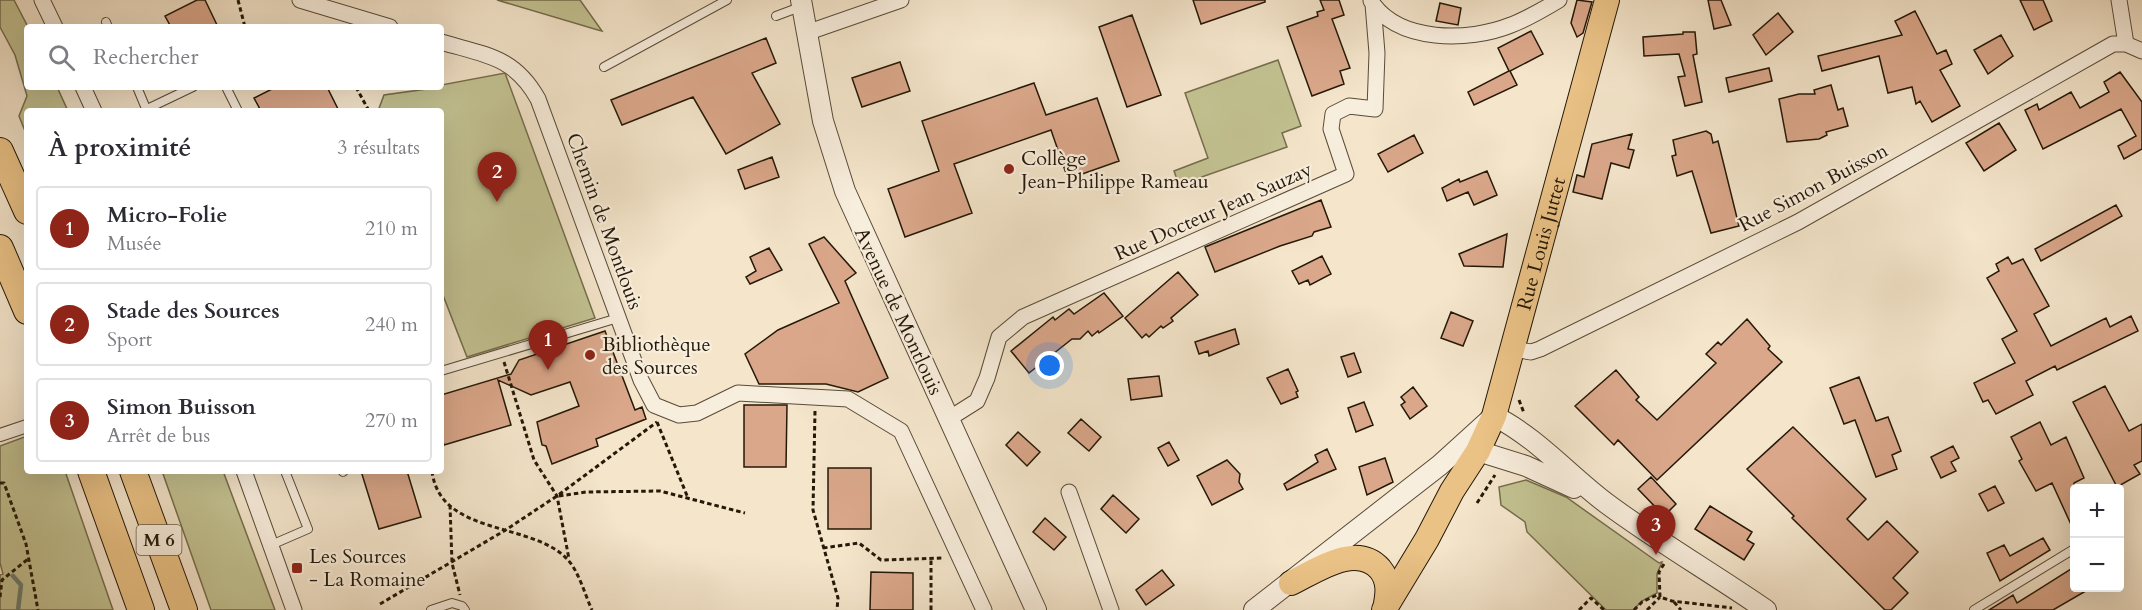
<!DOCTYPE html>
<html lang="fr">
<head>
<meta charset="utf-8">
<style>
	body { margin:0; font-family:Cardo,serif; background:#f2f2f3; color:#2b2b33 }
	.controls { position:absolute; right:18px; bottom:18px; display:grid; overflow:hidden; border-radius:6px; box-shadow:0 6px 24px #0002 }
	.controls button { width:54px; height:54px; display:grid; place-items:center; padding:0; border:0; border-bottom:2px solid #e1e1e2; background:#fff; color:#2b2b33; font:30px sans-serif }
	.you { position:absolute; left:1050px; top:366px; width:21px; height:21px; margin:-15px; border:4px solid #fff; border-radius:50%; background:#1a73e8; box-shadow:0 0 0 9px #1a73e833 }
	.badge { display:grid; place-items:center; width:39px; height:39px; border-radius:50%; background:#8f2418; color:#fff; font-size:20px; font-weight:700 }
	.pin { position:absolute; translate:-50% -50px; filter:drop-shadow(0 2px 3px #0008) }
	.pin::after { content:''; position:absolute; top:32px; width:21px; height:18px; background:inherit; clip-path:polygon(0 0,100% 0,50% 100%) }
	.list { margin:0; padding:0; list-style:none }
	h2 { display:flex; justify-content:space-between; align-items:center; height:78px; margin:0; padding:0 24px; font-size:26px }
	h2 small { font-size:20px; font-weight:400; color:#7c7c81 }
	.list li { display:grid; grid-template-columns:39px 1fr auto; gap:18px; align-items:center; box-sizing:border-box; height:84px; margin:0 12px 12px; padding:0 12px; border:2px solid #e1e1e2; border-radius:6px }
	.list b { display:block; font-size:22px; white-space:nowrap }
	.list p { margin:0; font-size:20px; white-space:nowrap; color:#7c7c81 }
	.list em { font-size:20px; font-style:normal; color:#7c7c81 }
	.icon { flex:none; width:33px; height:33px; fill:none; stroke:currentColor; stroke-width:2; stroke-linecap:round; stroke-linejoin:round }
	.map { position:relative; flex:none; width:2142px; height:610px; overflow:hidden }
	.search { position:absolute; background:#fff; box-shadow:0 6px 24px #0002; left:24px; top:24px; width:420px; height:66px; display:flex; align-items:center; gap:15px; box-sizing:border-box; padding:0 21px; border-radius:6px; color:#7c7c81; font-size:22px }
	.panel { position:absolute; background:#fff; box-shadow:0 6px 24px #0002; left:24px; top:108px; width:420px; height:366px; border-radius:6px }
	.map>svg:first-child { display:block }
	.green { fill:#c3c292; stroke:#746d4c; stroke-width:1.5 }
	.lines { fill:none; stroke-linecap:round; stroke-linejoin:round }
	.stream { stroke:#6c7c6e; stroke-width:4.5 }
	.building { fill:#daa78a; stroke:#241807; stroke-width:1.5 }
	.service-casing { stroke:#584b38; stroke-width:10 }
	.pedestrian-casing { stroke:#584b38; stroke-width:14 }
	.minor-casing { stroke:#584b38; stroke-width:17 }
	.tertiary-casing { stroke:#584b38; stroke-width:22 }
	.primary-casing { stroke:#241807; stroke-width:26 }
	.trunk-casing { stroke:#241807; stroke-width:28 }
	.path { stroke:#241807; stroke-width:3; stroke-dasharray:4.5 3; stroke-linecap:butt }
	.service { stroke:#f8eedd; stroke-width:8 }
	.pedestrian { stroke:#f8eedd; stroke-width:12 }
	.minor { stroke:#f8eedd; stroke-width:15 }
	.tertiary { stroke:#f8eedd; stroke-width:20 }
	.primary { stroke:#eac286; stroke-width:24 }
	.trunk { stroke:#eac286; stroke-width:26 }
	.poi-dot { fill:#8f2418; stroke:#f8eedd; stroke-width:2 }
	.labels { text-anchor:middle; stroke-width:4.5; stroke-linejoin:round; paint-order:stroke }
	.shield { fill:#f8eedd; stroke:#645847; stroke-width:1.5 }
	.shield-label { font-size:18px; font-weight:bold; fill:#241807 }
	.poi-label { font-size:20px; fill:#241807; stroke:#f8eedd; text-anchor:start }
	.street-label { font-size:20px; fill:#241807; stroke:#f8eedd }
</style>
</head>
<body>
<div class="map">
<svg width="2142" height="610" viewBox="0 0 2142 610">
	<rect width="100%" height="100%" fill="#f4e5cb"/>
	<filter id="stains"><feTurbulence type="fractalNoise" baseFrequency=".00333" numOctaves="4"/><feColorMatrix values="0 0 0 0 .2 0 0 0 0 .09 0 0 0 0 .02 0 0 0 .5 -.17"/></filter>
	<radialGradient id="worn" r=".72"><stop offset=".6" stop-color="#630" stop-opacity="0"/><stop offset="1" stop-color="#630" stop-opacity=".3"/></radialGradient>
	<!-- green -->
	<path class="green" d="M0 0H14L28 27 27 87H57L68 111H27V136L19 116 27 96 15 55 0 27Z
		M497 0H580L602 31 598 30Z
		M1278 60 1301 126 1282 133 1287 147 1179 185 1174 171 1208 158 1185 93Z
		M505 73 595 318 467 357 441 290V111H378L384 95 441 87V85Z
		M27 436V471H65L113 610H0V575L3 574 0 563V446Z
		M162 471H223L275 610H211Z
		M1526 480 1566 497 1659 563 1662 562 1657 574V593L1642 601 1633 610H1606L1527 532 1525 522 1501 505 1499 487Z"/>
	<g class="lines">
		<!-- stream -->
		<path class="stream" d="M13 576 21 585 18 610"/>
	</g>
	<!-- building -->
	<path class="building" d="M197 0H205L218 27H171L165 16Z
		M1193 0H1265V2L1201 24Z
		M1320 0H1339L1344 15 1332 19 1350 68 1340 71 1344 84 1312 96 1287 27 1318 16 1317 12 1324 10Z
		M1577 0 1592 2 1583 33 1577 37 1571 23Z
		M1708 0H1721L1731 25 1714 29Z
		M2020 0H2043L2052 21 2034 30Z
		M1440 3 1461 8 1458 25 1436 21Z
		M1915 11 1937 54 1946 50 1952 64 1940 70 1960 106 1932 122 1920 101 1916 104 1912 87 1888 93 1879 56 1822 71 1818 56 1902 35 1895 21Z
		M1778 13 1793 32 1766 55 1753 35Z
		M1132 15 1161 95 1127 107 1099 27Z
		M1531 31 1543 54 1510 71 1517 85 1474 105 1468 92 1509 71 1498 48Z
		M1683 32H1695L1697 54 1693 55 1702 102 1685 106 1678 77 1685 76 1679 54 1644 56 1643 37 1683 34Z
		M2001 35 2013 56 1988 74 1974 50Z
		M766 38 776 63 752 73 780 124 726 154 693 97 622 125 611 100Z
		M900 62 910 91 862 107 852 78Z
		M1769 68 1772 81 1729 92 1726 78Z
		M2120 72 2142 102V149L2124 159 2118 146 2136 136 2121 109 2043 149 2025 110 2037 104 2039 110 2071 92 2080 108 2109 92 2104 82Z
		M1034 83 1046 115 1097 98 1119 161 1068 179 1051 130 954 164 972 213 905 237 888 189 939 171 922 121Z
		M1831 85 1838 110 1843 108 1848 126 1826 132 1827 135 1819 139 1787 142 1779 99 1799 94H1815L1814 90Z
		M276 87H327L339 111H261L254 98Z
		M1999 123 2016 150 1984 171 1966 143Z
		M1706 131 1711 134 1713 143 1718 141 1739 226 1711 233 1692 171 1677 176 1672 156 1676 155 1673 140Z
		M1632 134 1628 149 1634 150 1629 168 1611 163 1602 199 1573 192 1577 175 1584 177 1592 144Z
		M1414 135 1423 153 1388 172 1378 154Z
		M772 157 779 177 745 189 738 170Z
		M1487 171 1497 195 1474 205 1468 192 1447 201 1442 188 1459 179 1460 182Z
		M1321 200 1331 227 1314 232 1312 236 1280 246 1215 272 1205 247Z
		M2116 205 2122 216 2041 261 2035 249Z
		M1507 234 1503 267 1464 266 1459 254Z
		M824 237 856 273 845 281 888 378 858 392 826 384H759L745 354 778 330 839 303 809 244Z
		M769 248 782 270 750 284 746 277 756 271 750 257Z
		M1322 256 1331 274 1310 285 1308 280 1299 284 1292 271Z
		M2008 257 2012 264 2023 259 2049 306 2034 314 2051 346 2106 318 2110 327 2131 316 2138 331 2057 370 2055 366 2026 381 2033 395 1996 414 1988 400 1983 402 1974 383 2015 363 2002 339 2017 331 1987 278 1999 271 1996 264Z
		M1178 272 1198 295 1171 318 1173 321 1163 328 1161 326 1149 337 1146 334 1142 338 1125 318Z
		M1104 293 1123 316 1099 333 1098 331 1092 336 1088 331 1080 339H1072L1029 373 1011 351 1053 317 1055 320 1069 309 1074 314Z
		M1451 312 1473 321 1463 346 1441 338Z
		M1747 319 1770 346 1768 349 1782 362 1657 480 1618 440 1614 445 1575 406 1616 370 1639 397 1636 400 1657 420 1716 363 1706 354 1718 342 1721 345Z
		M1235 329 1239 344 1209 356 1208 351 1199 354 1195 342Z
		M605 331 635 410 642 407 646 419 596 439 598 446 552 464 546 446 542 445 537 422 579 406 570 382 531 395 498 380 511 425 444 445 441 434V395L511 374 519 360Z
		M1354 353 1361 372 1348 377 1341 357Z
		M1288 369 1298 391 1296 392 1298 397 1281 404 1267 378Z
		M1159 376 1162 396 1131 400 1128 379Z
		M1859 377 1876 421 1888 417 1901 451 1892 455 1897 469 1876 477 1855 420 1844 424 1830 388Z
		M2105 386 2129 431 2142 424V461L2134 465 2140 474 2117 487 2073 402Z
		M1413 387 1427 406 1410 419 1401 405 1405 402 1401 397Z
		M1364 402 1373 425 1356 432 1348 408Z
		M744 405H787L786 467H744Z
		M1081 419 1101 437 1089 451 1068 433Z
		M2040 422 2051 445 2066 437 2084 478 2074 483V531L2052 483 2036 491 2019 461 2022 459 2011 437Z
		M1793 427 1866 499 1847 519 1868 540 1887 521 1918 552 1893 578 1908 593 1891 610H1885L1792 518 1794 516 1747 469Z
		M1018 432 1040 452 1027 466 1006 445Z
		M1169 442 1179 460 1168 466 1158 448Z
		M1953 446 1959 458 1951 462 1956 471 1941 478 1931 457Z
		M1327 449 1336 469 1287 490 1284 484 1318 462 1315 455Z
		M1385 458 1393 482 1367 495 1359 467Z
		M1227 460 1240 474 1239 482 1243 489 1212 505 1197 476Z
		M828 468H871V529H828Z
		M361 471H407L421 517 379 529Z
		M1651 477 1676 504 1664 516 1638 489Z
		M1995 486 2004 503 1988 511 1979 494Z
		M1113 495 1139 519 1126 533 1101 509Z
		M1710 506 1752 532 1747 540 1754 544 1744 560 1695 529Z
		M1045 518 1066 537 1054 550 1033 532Z
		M2043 538 2050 550 2000 581 1987 553 2004 545 2010 556Z
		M2074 567V588H2091L2053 610H1989L2013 595 2017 603Z
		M1162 570 1174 585 1146 605 1136 590Z
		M871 572 913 573V610H870Z"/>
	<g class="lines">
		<defs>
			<path id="service" d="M776 16 800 7
				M106 22 108 27
				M604 67 727 0
				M137 87 147 111
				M226 87 238 111
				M147 109 193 87
				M441 371 618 318
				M343 472 344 471
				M271 545 308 529 285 471
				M431 610 452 603 462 606 465 610
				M1974 610 2074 549"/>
			<path id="pedestrian" d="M0 435 27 426"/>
			<path id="minor" d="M42 0 55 27
				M300 0 390 27
				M2119 0 2126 44
				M1371 1C1398 43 1469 42 1511 25 1527 19 1544 9 1559 0
				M806 33 901 0
				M441 42C485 55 514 56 538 99L641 380 654 405 679 415 697 413 738 393 848 399 901 431 984 610
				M83 87 94 111
				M1514 349 1531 352 1540 349 1798 222 2113 44H2126L2142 51
				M950 418 977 401 987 378 999 337 1023 317 1346 174 1331 129 1333 114 1349 106 1375 109 1377 53 1373 4
				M244 471 294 610
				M1069 492 1111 610"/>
			<path id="tertiary" d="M801 0 823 121 845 191 1036 610
				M1465 456 1478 451 1526 466 1574 488
				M1254 610 1440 465 1494 416C1535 436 1569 475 1606 503 1657 541 1714 574 1766 610"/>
			<g id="primary">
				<path d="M1291 583C1316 571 1356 542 1380 569 1390 581 1388 594 1385 609"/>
				<path id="s1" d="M1384 610 1427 539 1452 491 1478 451 1494 416 1607 0"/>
			</g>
			<path id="trunk" d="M0 151 27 211
				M0 248 27 311
				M91 471 141 610
				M133 471 184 610"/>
		</defs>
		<!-- service casing -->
		<use href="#service" class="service-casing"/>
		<!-- pedestrian casing -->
		<use href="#pedestrian" class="pedestrian-casing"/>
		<!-- minor casing -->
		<use href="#minor" class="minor-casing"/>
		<!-- tertiary casing -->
		<use href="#tertiary" class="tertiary-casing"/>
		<!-- primary casing -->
		<use href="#primary" class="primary-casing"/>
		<!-- trunk casing -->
		<use href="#trunk" class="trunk-casing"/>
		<!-- path -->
		<path class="path" d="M238 0 245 27
			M356 87 369 111
			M504 362 534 460 557 496 569 559
			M1519 400 1524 413
			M815 411 813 510 838 598 837 610
			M657 422 688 498
			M432 471C440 537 533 521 568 560 579 572 585 595 592 610
			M0 483H4L26 544 38 610
			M559 496 586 492 660 491 745 513
			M1477 503 1495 475
			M450 505 452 563 460 595
			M823 548 859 543 881 560 942 558
			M1664 564 1659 572 1660 597 1672 601 1732 608
			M0 597 2 580 28 559
			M1674 602 1681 610
			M380 604 504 531 557 496 657 422
			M931 610V559
			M1579 610 1591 598 1604 610
			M1634 610 1642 602 1659 594
			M1647 610 1660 597"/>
		<!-- service -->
		<use href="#service" class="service"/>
		<!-- pedestrian -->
		<use href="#pedestrian" class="pedestrian"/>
		<!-- minor -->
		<use href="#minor" class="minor"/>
		<!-- tertiary -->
		<use href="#tertiary" class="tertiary"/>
		<!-- primary -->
		<use href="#primary" class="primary"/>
		<!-- trunk -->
		<use href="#trunk" class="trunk"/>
	</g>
	<!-- markers -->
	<g class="poi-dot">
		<circle cx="1009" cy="169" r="6"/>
		<circle cx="590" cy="355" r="6"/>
		<rect x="291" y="562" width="12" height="12" rx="3"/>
	</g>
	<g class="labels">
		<!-- shield labels -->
		<rect class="shield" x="136.5" y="525" width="45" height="30" rx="4.5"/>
		<g class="shield-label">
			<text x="159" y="546">M 6</text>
		</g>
		<!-- poi labels -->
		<g class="poi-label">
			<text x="1021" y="165">Collège<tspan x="1021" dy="23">Jean-Philippe Rameau</tspan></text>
			<text x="602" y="351">Bibliothèque<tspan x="602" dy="23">des Sources</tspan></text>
			<text x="309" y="563">Les Sources<tspan x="309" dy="23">- La Romaine</tspan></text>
		</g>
		<!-- street labels -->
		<g class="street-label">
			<text transform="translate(1813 187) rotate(-28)" y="7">Rue Simon Buisson</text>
			<text transform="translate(1213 211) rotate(-24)" y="7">Rue Docteur Jean Sauzay</text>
			<text transform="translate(605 221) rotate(70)" y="7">Chemin de Montlouis</text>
			<text dy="7" stroke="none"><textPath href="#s1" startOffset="402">Rue Louis Juttet</textPath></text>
			<text transform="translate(899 311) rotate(65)" y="7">Avenue de Montlouis</text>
		</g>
	</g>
	<rect width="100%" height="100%" filter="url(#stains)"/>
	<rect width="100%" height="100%" fill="url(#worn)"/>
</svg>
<div class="controls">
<button>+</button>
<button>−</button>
</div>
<div class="you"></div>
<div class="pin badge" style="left:548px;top:370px">1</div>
<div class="pin badge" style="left:497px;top:202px">2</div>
<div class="pin badge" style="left:1656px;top:555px">3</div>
<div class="search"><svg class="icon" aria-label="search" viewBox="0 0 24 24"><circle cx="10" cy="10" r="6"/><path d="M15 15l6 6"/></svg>Rechercher</div>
<section class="panel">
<h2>À proximité<small>3 résultats</small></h2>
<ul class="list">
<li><span class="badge">1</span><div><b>Micro-Folie</b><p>Musée</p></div><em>210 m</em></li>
<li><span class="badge">2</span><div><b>Stade des Sources</b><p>Sport</p></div><em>240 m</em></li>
<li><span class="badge">3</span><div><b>Simon Buisson</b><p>Arrêt de bus</p></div><em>270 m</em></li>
</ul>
</section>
</div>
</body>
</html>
